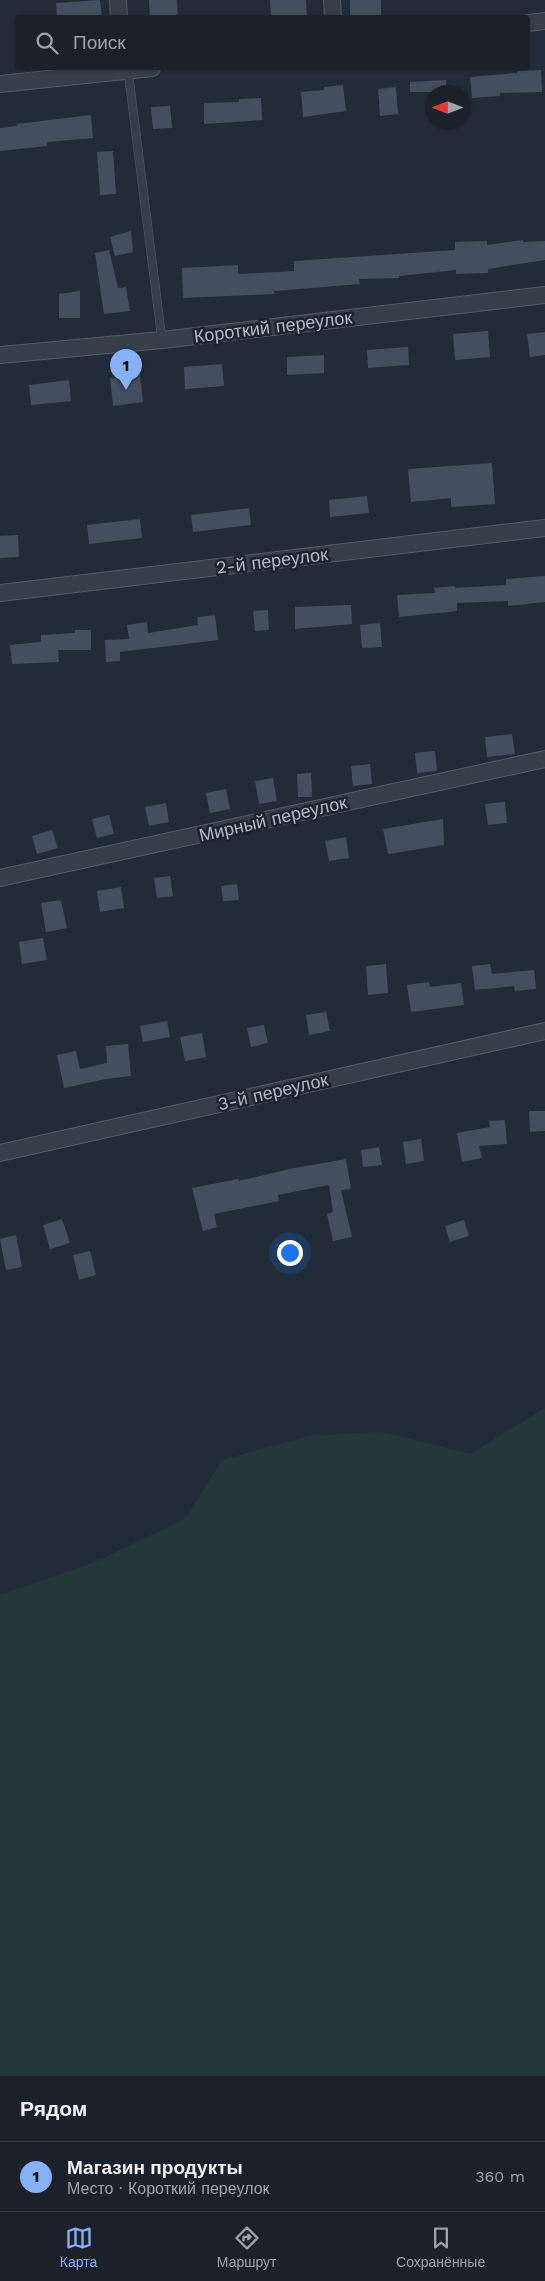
<!DOCTYPE html>
<html lang="ru">
<head>
<meta charset="utf-8">
<style>
	body { margin:0; font-family:"Work Sans",sans-serif; background:#232933; color:#f1f3f6 }
	.compass { position:absolute; left:425px; top:85px; width:45px; height:45px; border-radius:50%; background:#1a212b; box-shadow:0 1px 4px #0004; rotate:270deg }
	.you { position:absolute; left:289px; top:1252px; width:18px; height:18px; margin:-12px; border:4px solid #fff; border-radius:50%; background:#1a73e8; box-shadow:0 0 0 8px #1a73e833 }
	.badge { display:grid; place-items:center; width:32px; height:32px; border-radius:50%; background:#86b2f5; color:#111; font-size:16px; font-weight:700 }
	.pin { position:absolute; translate:-50% -41px; filter:drop-shadow(0 1px 2px #0008) }
	.pin::after { content:''; position:absolute; top:26px; width:18px; height:15px; background:inherit; clip-path:polygon(0 0,100% 0,50% 100%) }
	.list { margin:0; padding:0; list-style:none }
	h2 { display:flex; justify-content:space-between; align-items:center; height:65px; margin:0; padding:0 20px; font-size:21px }
	h2 small { font-size:16px; font-weight:400; color:#9fa3a9 }
	.list li { display:grid; grid-template-columns:32px 1fr auto; gap:15px; align-items:center; box-sizing:border-box; height:70px; padding:0 20px; border-top:1px solid #383e47 }
	.list b { display:block; font-size:19px; white-space:nowrap }
	.list p { margin:0; font-size:16px; white-space:nowrap; color:#9fa3a9 }
	.list em { font-size:16px; font-style:normal; color:#9fa3a9 }
	.icon { flex:none; width:28px; height:28px; fill:none; stroke:currentColor; stroke-width:2; stroke-linecap:round; stroke-linejoin:round }
	.map { position:relative; flex:none; width:545px; height:2076px; overflow:hidden }
	.search { position:absolute; background:#1a212b; box-shadow:0 1px 4px #0004; left:15px; right:15px; top:15px; height:55px; display:flex; align-items:center; gap:12px; box-sizing:border-box; padding:0 18px; border-radius:5px; color:#9fa3a9; font-size:19px }
	.sheet { height:135px; background:#1a212b }
	nav { display:flex; justify-content:space-around; align-items:center; box-sizing:border-box; height:70px; border-top:1px solid #383e47; background:#1a212b; font-size:14px; color:#9fa3a9 }
	nav a { display:grid; justify-items:center; gap:2px }
	nav .on { color:#86b2f5 }
	.map>svg:first-child { display:block }
	.green { fill:#24383a }
	.building { fill:#434f5e }
	.lines { fill:none; stroke-linecap:round; stroke-linejoin:round }
	.lane-casing { stroke:#545c67; stroke-width:9 }
	.street-casing { stroke:#545c67; stroke-width:18 }
	.lane { stroke:#363e49; stroke-width:8 }
	.street { stroke:#363e49; stroke-width:16 }
	.labels { text-anchor:middle; stroke-width:5; stroke-linejoin:round; paint-order:stroke }
	.street-label { font-size:18px; fill:#b1b9c6; stroke:#1b232e }
</style>
</head>
<body>
<div class="map">
<svg width="545" height="2076" viewBox="0 0 545 2076">
	<rect width="100%" height="100%" fill="#222c39"/>
	<!-- green -->
	<path class="green" d="M545 1408V2076H0V1595L93 1563 186 1518 222 1460 308 1436 382 1432 470 1454Z"/>
	<!-- building -->
	<path class="building" d="M100 0 102 18H57L56 3Z
		M149 0H177L178 18H150Z
		M270 0H306L307 18H271Z
		M350 0H381V16L350 15Z
		M541 70 542 92 500 93V96L472 98 470 77 517 73V71Z
		M446 80 447 92H410V82Z
		M343 85 346 111 303 117 301 92 324 90V87Z
		M396 87 398 114 380 116 378 89Z
		M261 98 262 120 204 124V103L239 102V99Z
		M170 106 172 128 153 129 151 107Z
		M91 115 93 138 47 142V146L0 151V128L17 126V124Z
		M113 151 116 194 100 195 97 152Z
		M131 231 133 252 115 256 110 237Z
		M523 240V242L545 241V260L488 269V273L456 274V270L399 276V278L359 279 360 284 274 291V294L183 298 182 268 238 265V274L294 271V261L455 250V242L487 241V245Z
		M109 250 118 288 126 287 130 311 104 314 95 253Z
		M80 291V318H59V294Z
		M488 331 490 357 455 360 453 334Z
		M545 332V355L530 357 527 334Z
		M408 347 409 365 368 368 367 350Z
		M324 355V373L287 375V357Z
		M222 364 224 386 185 389 184 367Z
		M140 374 143 402 113 406 110 378Z
		M69 380 71 401 31 405 29 385Z
		M492 463 495 504 451 507V498L411 502 408 469Z
		M367 496 369 513 330 517 329 500Z
		M249 508 251 525 193 532 191 515Z
		M140 519 142 538 89 544 87 525Z
		M18 535 19 557 0 558V536Z
		M545 576V602L508 606V601L457 603V611L399 617 397 595 435 593 434 588 455 586V588L506 585V579Z
		M351 605 352 624 295 629V607Z
		M268 610 269 630 255 631 253 611Z
		M215 615 218 640 120 652V661L106 662 105 640 129 639 127 625 147 622 148 633 198 625 197 617Z
		M380 623 382 647 362 648 360 625Z
		M75 630H91V650H58L59 662 12 664 10 645 41 642V635L75 633Z
		M512 734 515 754 487 757 485 737Z
		M435 751 437 771 417 773 415 753Z
		M370 764 372 784 353 786 351 766Z
		M311 773 312 797H298L297 774Z
		M273 778 277 801 259 804 255 781Z
		M226 789 230 809 210 813 206 793Z
		M505 802 507 823 488 825 485 804Z
		M166 803 169 822 149 826 145 807Z
		M109 815 114 834 97 838 92 819Z
		M443 819 444 845 388 854 383 829Z
		M52 830 58 848 37 854 32 836Z
		M346 837 349 858 329 861 325 841Z
		M170 876 173 896 157 898 154 878Z
		M237 884 239 900 223 901 221 886Z
		M121 887 124 908 100 912 97 891Z
		M61 900 67 928 46 932 41 903Z
		M43 938 47 960 22 964 19 942Z
		M386 964 388 993 368 995 366 966Z
		M490 964 492 974 534 970 536 989 515 991 514 986 475 990 472 966Z
		M429 982 430 987 461 983 464 1005 411 1012 407 985Z
		M326 1012 330 1031 309 1035 306 1015Z
		M167 1021 170 1037 143 1042 140 1026Z
		M264 1025 268 1043 251 1047 247 1028Z
		M202 1033 206 1057 185 1061 180 1037Z
		M128 1044 131 1076 106 1079 64 1088 57 1055 76 1051 80 1069 107 1063 106 1046Z
		M529 1111H545V1131L530 1132Z
		M505 1120 507 1144 479 1146 482 1158 462 1162 457 1133 490 1127 489 1121Z
		M421 1139 424 1161 406 1164 403 1142Z
		M379 1147 382 1165 363 1167 361 1150Z
		M346 1159 351 1189 341 1190 352 1237 333 1241 327 1214 333 1212 329 1185 278 1195 279 1201 214 1214 217 1227 203 1231 192 1188 238 1179 239 1181 289 1169Z
		M62 1219 70 1243 50 1249 43 1225Z
		M464 1220 469 1236 450 1242 445 1226Z
		M16 1235 22 1267 6 1270 0 1239Z
		M90 1251 96 1275 79 1280 73 1255Z"/>
	<g class="lines">
		<defs>
			<path id="lane" d="M128 70 162 340"/>
			<path id="street" d="M118 0 119 18
				M332 0 333 18
				M528 23 545 21
				M0 84 152 68
				M0 355 162 340 545 295
				M0 593 545 528
				M0 878 545 759
				M0 1153 545 1031"/>
		</defs>
		<!-- lane casing -->
		<use href="#lane" class="lane-casing"/>
		<!-- street casing -->
		<use href="#street" class="street-casing"/>
		<!-- lane -->
		<use href="#lane" class="lane"/>
		<!-- street -->
		<use href="#street" class="street"/>
	</g>
	<g class="labels">
		<!-- street labels -->
		<g class="street-label">
			<text transform="translate(273 327) rotate(-7)" y="6">Короткий переулок</text>
			<text transform="translate(272 561) rotate(-7)" y="6">2-й переулок</text>
			<text transform="translate(273 819) rotate(-13)" y="6">Мирный переулок</text>
			<text transform="translate(273 1092) rotate(-13)" y="6">3-й переулок</text>
		</g>
	</g>
</svg>
<svg class="compass" viewBox="-18 -18 36 36"><path d="M0-13l5 13h-10z" fill="#e53935"/><path d="M0 13l5-13h-10z" fill="#9fa3a9"/></svg>
<div class="you"></div>
<div class="pin badge" style="left:126px;top:390px">1</div>
<div class="search"><svg class="icon" aria-label="search" viewBox="0 0 24 24"><circle cx="10" cy="10" r="6"/><path d="M15 15l6 6"/></svg>Поиск</div>
</div>
<section class="sheet">
<h2>Рядом<small></small></h2>
<ul class="list">
<li><span class="badge">1</span><div><b>Магазин продукты</b><p>Место · Короткий переулок</p></div><em>360 m</em></li>
</ul>
</section>
<nav>
<a class="on"><svg class="icon" aria-label="map" viewBox="0 0 24 24"><path d="M3 6l6-2 6 2 6-2v14l-6 2-6-2-6 2zM9 4v14M15 6v14"/></svg>Карта</a>
<a><svg class="icon" aria-label="directions" viewBox="0 0 24 24"><path d="M12 3l9 9-9 9-9-9zM9 14v-3h6M13 9l2 2-2 2"/></svg>Маршрут</a>
<a><svg class="icon" aria-label="saved" viewBox="0 0 24 24"><path d="M7 4h10v16l-5-4-5 4z"/></svg>Сохранённые</a>
</nav>
</body>
</html>
